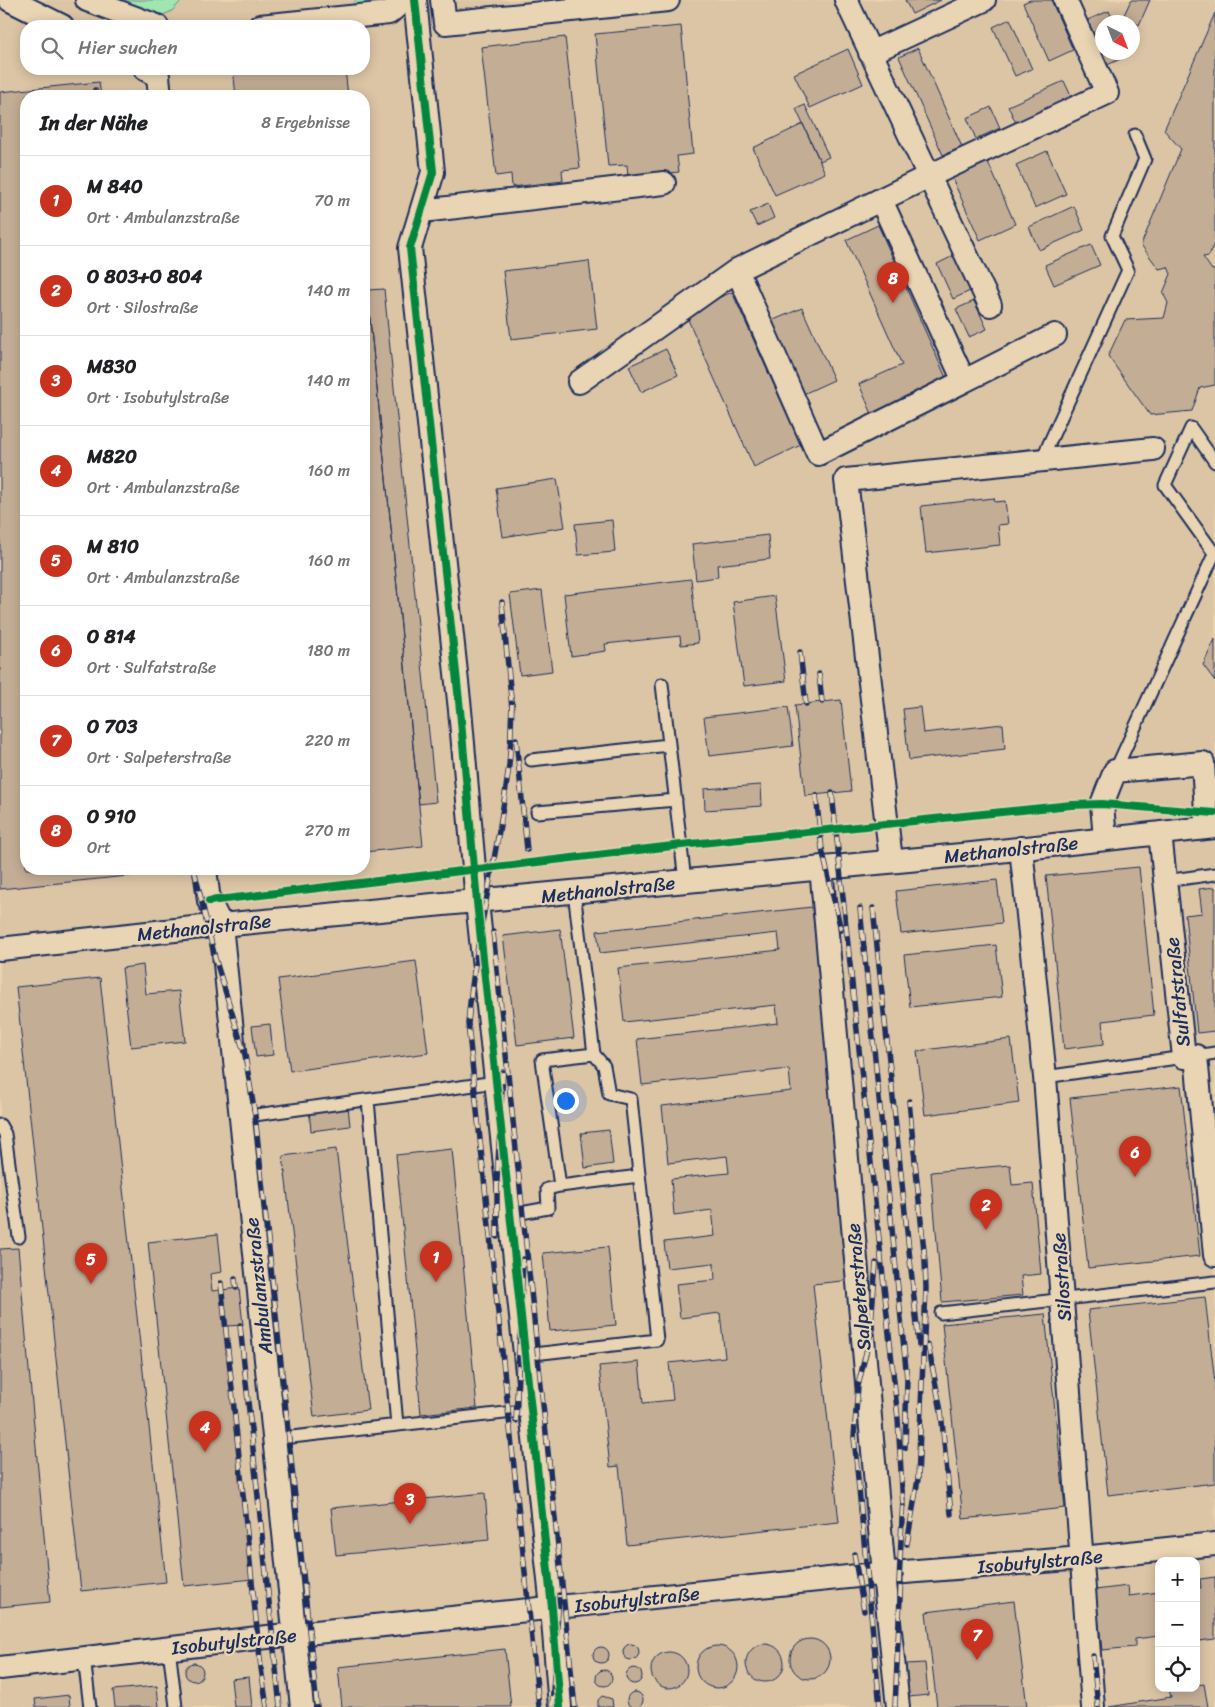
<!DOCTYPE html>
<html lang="de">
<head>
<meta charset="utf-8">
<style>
	body { margin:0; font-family:Sriracha,sans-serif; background:#f2f2f2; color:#202124 }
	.controls { position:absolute; right:15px; bottom:15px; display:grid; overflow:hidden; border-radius:10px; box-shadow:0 2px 12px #0003 }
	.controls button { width:45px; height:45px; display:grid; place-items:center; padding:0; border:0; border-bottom:1px solid #e0e0e0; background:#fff; color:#202124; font:25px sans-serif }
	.compass { position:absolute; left:1095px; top:15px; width:45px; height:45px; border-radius:50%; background:#fff; box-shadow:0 2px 12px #0003; rotate:138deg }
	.you { position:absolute; left:565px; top:1100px; width:18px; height:18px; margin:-12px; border:4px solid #fff; border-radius:50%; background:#1a73e8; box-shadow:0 0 0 8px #1a73e833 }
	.badge { display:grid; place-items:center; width:32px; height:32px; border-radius:50%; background:#c8321e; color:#fff; font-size:16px; font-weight:700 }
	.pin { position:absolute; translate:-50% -41px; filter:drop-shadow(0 1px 2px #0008) }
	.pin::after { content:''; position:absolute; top:26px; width:18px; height:15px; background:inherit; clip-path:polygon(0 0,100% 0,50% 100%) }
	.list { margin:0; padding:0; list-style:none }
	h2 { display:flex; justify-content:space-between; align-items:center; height:65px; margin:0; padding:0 20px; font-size:21px }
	h2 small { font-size:16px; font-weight:400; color:#757577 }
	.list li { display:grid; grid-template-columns:32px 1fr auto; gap:15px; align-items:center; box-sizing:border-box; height:90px; padding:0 20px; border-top:1px solid #e0e0e0 }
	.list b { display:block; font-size:19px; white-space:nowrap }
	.list p { margin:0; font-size:16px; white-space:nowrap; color:#757577 }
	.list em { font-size:16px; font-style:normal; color:#757577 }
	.icon { flex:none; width:28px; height:28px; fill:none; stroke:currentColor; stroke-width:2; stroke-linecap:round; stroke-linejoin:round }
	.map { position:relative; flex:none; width:1215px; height:1707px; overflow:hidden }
	.search { position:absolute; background:#fff; box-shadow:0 2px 12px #0003; left:20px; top:20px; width:350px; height:55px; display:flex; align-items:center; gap:12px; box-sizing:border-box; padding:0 18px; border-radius:20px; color:#757577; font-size:19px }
	.panel { position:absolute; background:#fff; box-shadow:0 2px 12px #0003; left:20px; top:90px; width:350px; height:785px; border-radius:20px }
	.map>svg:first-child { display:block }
	.built { fill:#dcc5a5; fill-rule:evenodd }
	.green { fill:#a1e5b1; stroke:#5e8a88 }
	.building { fill:#c4ad95; stroke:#1b2f5e }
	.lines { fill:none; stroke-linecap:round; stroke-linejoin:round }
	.service-casing { stroke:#1b2f5e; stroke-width:15 }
	.minor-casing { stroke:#1b2f5e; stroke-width:26 }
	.service { stroke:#e9d4b3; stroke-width:11 }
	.minor { stroke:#e9d4b3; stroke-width:22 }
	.rail-casing { stroke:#1b2f5e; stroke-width:5.5 }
	.rail { stroke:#e9d4b3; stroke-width:4; stroke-dasharray:11; stroke-linecap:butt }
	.cycleway-casing { stroke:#e9d4b3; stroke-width:11 }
	.cycleway { stroke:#00873e; stroke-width:8 }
	.labels { text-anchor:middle; stroke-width:4.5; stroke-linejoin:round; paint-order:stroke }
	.street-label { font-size:19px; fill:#1b2f5e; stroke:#e9d4b3 }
</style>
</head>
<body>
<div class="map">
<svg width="1215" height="1707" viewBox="0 0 1215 1707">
	<rect width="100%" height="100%" fill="#ecd3ae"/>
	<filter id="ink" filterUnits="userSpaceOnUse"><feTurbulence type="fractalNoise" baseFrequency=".02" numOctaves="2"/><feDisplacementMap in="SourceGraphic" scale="10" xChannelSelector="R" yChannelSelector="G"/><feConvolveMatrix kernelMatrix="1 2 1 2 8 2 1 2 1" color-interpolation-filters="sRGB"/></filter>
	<g filter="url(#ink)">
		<!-- built -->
		<path class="built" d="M0 0H1215V1707H0ZM1102 22H1132V52H1102ZM26 26H364V69H26ZM26 96H364V869H26ZM1159 1561H1196V1688H1159Z"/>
		<!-- green -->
		<path class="green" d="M117 0H182L172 11 159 17Z
			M356 0H388L352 6Z"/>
		<!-- building -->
		<path class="building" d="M905 0H941L912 14Z
			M1030 0H1051L1073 50 1049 61 1023 3Z
			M1131 0H1150L1139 25 1123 17Z
			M1109 11 1114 22H1102V52H1127L1129 55 1105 66 1085 21Z
			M1215 13V241L1209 256 1203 257 1212 270H1215V385L1200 388 1192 411 1150 415 1108 356 1125 320 1164 318 1168 303 1163 293 1171 274 1168 267 1159 269 1141 245 1181 149 1164 130Z
			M1010 19 1032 69 1015 76 993 27Z
			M681 26 693 154 677 156 679 172 628 177 627 165 608 166 595 34Z
			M565 37 580 168 562 170 563 181 512 187 511 174 496 176 481 47Z
			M918 48 962 147 943 155 899 57Z
			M848 49 863 84 810 108 794 74Z
			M233 69H345L348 96H236Z
			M1064 81 1072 98 1016 123 1008 106Z
			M99 82 101 96H26V869H177V871L0 889V92Z
			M805 105 829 157 820 161 796 109Z
			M991 107 1000 128 976 139 967 118Z
			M803 124 825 173 775 195 753 148Z
			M1047 151 1066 194 1035 208 1016 165Z
			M988 162 1015 224 980 240 952 178Z
			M768 204 774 218 757 226 750 212Z
			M1074 206 1084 230 1039 250 1029 227Z
			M878 225 947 380 872 414 859 384 902 365 846 240Z
			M1091 245 1100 265 1054 285 1045 265Z
			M955 255 970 291 953 299 937 264Z
			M364 256 367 290 364 291Z
			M589 261 597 329 511 339 503 271Z
			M384 289 436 802 419 804 367 290Z
			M367 290 423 846 364 852V291Z
			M732 292 801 445 754 467 685 313Z
			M974 301 987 329 969 337 956 309Z
			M802 308 834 380 801 395 769 322Z
			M666 349 678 375 641 392 629 366Z
			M557 479 565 527 503 537 496 488Z
			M994 498 995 502 1005 501 1008 524 998 525 1000 545 926 553 921 506Z
			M612 520 615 552 578 555 575 524Z
			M768 535 770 559 717 565 718 577 696 580 692 544Z
			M691 579 698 643 681 645 680 636 605 644 606 651 571 656 564 594Z
			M542 590 552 671 520 675 510 594Z
			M775 596 786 681 744 686 733 602Z
			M1215 639V681L1203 665Z
			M841 700 851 791 805 796 795 705Z
			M788 707 793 746 709 756 704 717Z
			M920 707 923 733 1003 724 1005 749 909 760 903 709Z
			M761 785 762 806 705 810 704 789Z
			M1139 867 1154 1015 1102 1021 1104 1044 1064 1049 1046 876Z
			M997 880 1002 923 901 934 896 891Z
			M1215 887V1031L1197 1033 1185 915 1202 913 1199 889Z
			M812 907 852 1280 813 1284 839 1522 627 1545 619 1466 610 1467 599 1366 639 1362 643 1403 673 1400 669 1363 725 1357 720 1313 680 1318 676 1284 715 1280 714 1263 667 1268 664 1242 715 1236 712 1210 674 1215 671 1179 729 1173 727 1156 668 1163 662 1106 791 1091 789 1069 642 1085 637 1039 778 1023 776 1005 624 1022 618 968 780 950 778 933 600 953 597 931Z
			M560 929 574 1038 517 1045 503 936Z
			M996 945 1002 997 910 1007 904 955Z
			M416 961 428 1053 290 1071 278 979Z
			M143 965 146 994 179 991 185 1041 131 1047 122 968Z
			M100 978 166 1582 81 1591 16 987Z
			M270 1024 273 1055 256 1057 252 1026Z
			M1011 1039 1019 1103 925 1115 917 1051Z
			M1181 1086 1200 1256 1088 1268 1070 1098Z
			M348 1106 350 1126 311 1131 309 1110Z
			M609 1130 613 1164 585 1168 581 1133Z
			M336 1149 368 1410 314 1417 283 1156Z
			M452 1149 477 1408 421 1414 396 1155Z
			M1010 1165 1012 1185 1033 1183 1041 1274 1021 1276 1023 1295 942 1302 931 1172Z
			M218 1234 222 1272 210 1274 212 1291 239 1288 243 1325 227 1326 253 1579 184 1586 148 1242Z
			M608 1247 616 1325 550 1331 543 1253Z
			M18 1248 50 1602 0 1607V1249Z
			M1205 1297 1215 1383V1483L1108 1495 1088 1310Z
			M1045 1314 1065 1508 963 1519 942 1324Z
			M485 1493 489 1540 336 1555 331 1508Z
			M1215 1577V1639L1199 1641 1198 1632H1196V1588H1201L1200 1579Z
			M1128 1586 1129 1596 1159 1592V1636L1135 1639V1647L1102 1650 1095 1590Z
			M1014 1601 1027 1707H937L926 1612Z
			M790 1659a20 20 0 1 1 40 0a20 20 0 1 1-40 0Z
			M623 1652a8 8 0 1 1 16 0a8 8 0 1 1-16 0Z
			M746 1663a19 19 0 1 1 38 0a19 19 0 1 1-38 0Z
			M696 1667a21 21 0 1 1 42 0a21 21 0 1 1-42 0Z
			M593 1655a8 8 0 1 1 16 0a8 8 0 1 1-16 0Z
			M505 1649 511 1707H342L338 1667Z
			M651 1670a18 18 0 1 1 36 0a18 18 0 1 1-36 0Z
			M925 1663 928 1695 909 1697 906 1664Z
			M185 1672a9 9 0 1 1 18 0a9 9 0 1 1-18 0Z
			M626 1676a8 8 0 1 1 16 0a8 8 0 1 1-16 0Z
			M596 1678a8 8 0 1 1 16 0a8 8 0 1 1-16 0Z
			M249 1677 252 1707H234L231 1679Z
			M1204 1684 1208 1707H1109L1171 1697 1169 1689 1196 1688V1685Z
			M157 1686 159 1707H115L113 1690Z
			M627 1700a8 8 0 1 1 16 0a8 8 0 1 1-16 0Z
			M69 1695 70 1707H36L35 1699Z
			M602 1696 612 1699 613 1707H598V1700Z"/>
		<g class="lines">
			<defs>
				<path id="service" d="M1042 459 1128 270 1112 236 1145 159 1135 135
					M1214 553 1165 485 1191 428 1215 462
					M662 684 685 881
					M531 760 669 745
					M1115 771 1215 552
					M537 812 676 800
					M1165 881 1215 874
					M1196 1056 1215 1053
					M1045 1077 1184 1057
					M368 1100 397 1425
					M241 1117 496 1082
					M0 1125 5 1134 19 1237
					M560 1186 639 1176
					M510 1215 548 1208 547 1189 560 1186 542 1060 594 1054
					M941 1313 1215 1282
					M525 1355 657 1340 631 1099 609 1094 604 1066 594 1054 574 892
					M274 1439 531 1410
					M169 1648 176 1707
					M84 1658 90 1707"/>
				<path id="minor" d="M10 0 62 26
					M87 0 157 26
					M415 0 433 172 410 248 460 710 477 902 552 1608 560 1707
					M442 0 445 23 668 0
					M846 0 929 176 737 270 818 454 964 381 881 200
					M260 26 389 13 404 0
					M870 53 984 0
					M145 69 158 76 160 96
					M422 211 664 183
					M990 305 929 176 1107 93 1065 0
					M964 381 1055 335
					M579 382 737 270
					M1160 833 1184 1057 1196 1056 1215 1255
					M1105 839 1102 804 1115 771 1203 763 1207 828
					M1021 848 1045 1077 1093 1707
					M891 860 846 480 1153 449
					M821 867 884 1574 898 1707
					M205 869 209 901 221 925 302 1707
					M0 949 221 925 972 854 1215 827
					M0 1668 258 1638 867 1575 1082 1558 1215 1544"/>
			</defs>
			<!-- service casing -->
			<use href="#service" class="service-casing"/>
			<!-- minor casing -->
			<use href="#minor" class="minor-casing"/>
			<!-- service -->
			<use href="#service" class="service"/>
			<!-- minor -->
			<use href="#minor" class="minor"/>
			<defs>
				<path id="rail" d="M95 90 96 96
					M502 602 512 709
					M800 652 806 704
					M819 674 822 702
					M512 704C511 724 511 745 509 765 499 852 475 936 468 1024L539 1707
					M516 739 527 850
					M832 793 898 1419 903 1506
					M816 795 822 849 841 930
					M194 869 215 958 245 1055 255 1115 317 1707
					M860 908 907 1379 905 1448
					M873 908 919 1345
					M493 932 575 1707
					M497 1237V1181L503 1072
					M876 1263 870 1336 858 1386 854 1437 880 1707
					M235 1279 236 1288
					M221 1283 261 1668 267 1707
					M240 1325 280 1707
					M928 1345 941 1411 951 1514
					M516 1421 523 1259
					M907 1544 918 1479 926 1288 925 1261 909 1101
					M854 1554 864 1611
					M899 1583 903 1498
					M1093 1656 1098 1707
					M552 1707 559 1595
					M895 1707 901 1576"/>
			</defs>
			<!-- rail casing -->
			<use href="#rail" class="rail-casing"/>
			<!-- rail -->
			<use href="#rail" class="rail"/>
			<defs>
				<path id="cycleway" d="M415 0 433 172 410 248 460 710 477 902 552 1608 560 1707
					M209 901 681 845 1071 805 1102 804 1215 813"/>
			</defs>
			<!-- cycleway casing -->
			<use href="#cycleway" class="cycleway-casing"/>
			<!-- cycleway -->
			<use href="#cycleway" class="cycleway"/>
		</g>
	</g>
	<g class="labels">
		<!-- street labels -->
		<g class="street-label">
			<text transform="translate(1011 849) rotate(-6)" y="7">Methanolstraße</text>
			<text transform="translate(608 889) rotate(-6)" y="7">Methanolstraße</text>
			<text transform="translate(204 927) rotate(-6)" y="7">Methanolstraße</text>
			<text transform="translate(1177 992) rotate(-96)" y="7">Sulfatstraße</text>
			<text transform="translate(1061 1277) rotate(-94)" y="7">Silostraße</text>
			<text transform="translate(258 1286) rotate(-96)" y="7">Ambulanzstraße</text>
			<text transform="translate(858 1287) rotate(-95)" y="7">Salpeterstraße</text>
			<text transform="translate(1040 1561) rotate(-5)" y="7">Isobutylstraße</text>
			<text transform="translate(637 1599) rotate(-6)" y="7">Isobutylstraße</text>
			<text transform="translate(234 1641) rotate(-6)" y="7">Isobutylstraße</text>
		</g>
	</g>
</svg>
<div class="controls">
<button>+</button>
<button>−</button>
<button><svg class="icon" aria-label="locate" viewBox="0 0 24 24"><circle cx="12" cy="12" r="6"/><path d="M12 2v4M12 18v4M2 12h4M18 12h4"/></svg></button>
</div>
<svg class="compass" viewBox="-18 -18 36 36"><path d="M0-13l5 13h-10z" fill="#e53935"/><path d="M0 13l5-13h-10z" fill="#757577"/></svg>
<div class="you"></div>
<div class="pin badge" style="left:436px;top:1282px">1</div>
<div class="pin badge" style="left:986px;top:1230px">2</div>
<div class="pin badge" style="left:410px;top:1524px">3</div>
<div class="pin badge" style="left:205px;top:1452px">4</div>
<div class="pin badge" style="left:91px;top:1284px">5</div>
<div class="pin badge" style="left:1135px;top:1177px">6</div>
<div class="pin badge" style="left:977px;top:1660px">7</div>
<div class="pin badge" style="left:893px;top:303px">8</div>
<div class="search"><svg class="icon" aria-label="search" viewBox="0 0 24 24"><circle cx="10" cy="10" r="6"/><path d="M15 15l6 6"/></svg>Hier suchen</div>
<section class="panel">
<h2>In der Nähe<small>8 Ergebnisse</small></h2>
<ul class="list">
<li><span class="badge">1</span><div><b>M 840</b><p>Ort · Ambulanzstraße</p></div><em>70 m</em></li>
<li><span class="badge">2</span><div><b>O 803+O 804</b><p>Ort · Silostraße</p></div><em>140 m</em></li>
<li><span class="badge">3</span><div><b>M830</b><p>Ort · Isobutylstraße</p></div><em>140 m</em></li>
<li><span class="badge">4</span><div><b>M820</b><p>Ort · Ambulanzstraße</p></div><em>160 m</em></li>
<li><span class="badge">5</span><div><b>M 810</b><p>Ort · Ambulanzstraße</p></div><em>160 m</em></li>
<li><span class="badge">6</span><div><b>O 814</b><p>Ort · Sulfatstraße</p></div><em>180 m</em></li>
<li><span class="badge">7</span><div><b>O 703</b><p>Ort · Salpeterstraße</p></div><em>220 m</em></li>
<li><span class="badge">8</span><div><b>O 910</b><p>Ort</p></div><em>270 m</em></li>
</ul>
</section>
</div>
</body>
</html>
